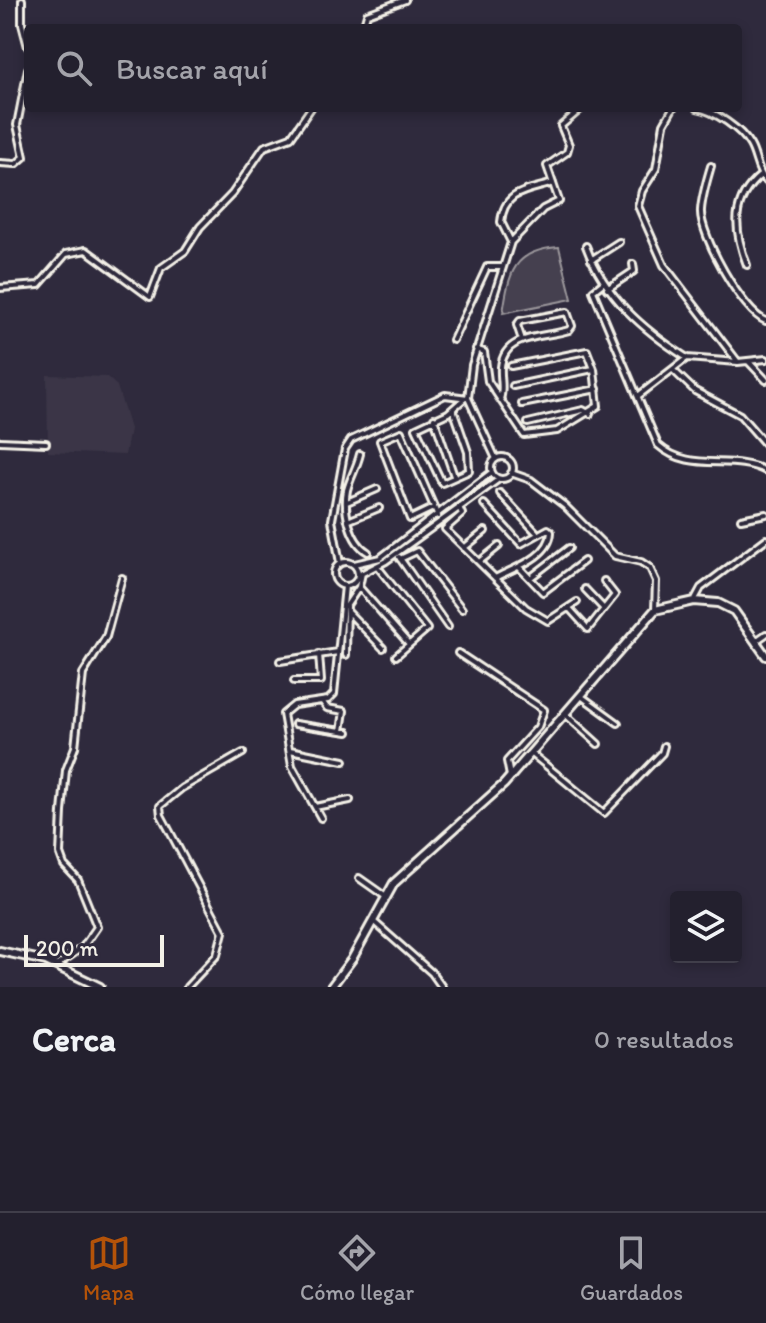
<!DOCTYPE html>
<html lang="es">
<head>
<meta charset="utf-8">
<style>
	body { margin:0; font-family:Itim,sans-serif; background:#2f2d3a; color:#f1f3f6 }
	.controls { position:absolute; right:24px; bottom:24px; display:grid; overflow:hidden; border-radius:8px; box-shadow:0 4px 12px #0003 }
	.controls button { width:72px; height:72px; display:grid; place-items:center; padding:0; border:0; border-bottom:2px solid #403e4a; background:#23202e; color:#f1f3f6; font:40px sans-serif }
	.scale { position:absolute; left:24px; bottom:20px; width:140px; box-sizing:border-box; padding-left:8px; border:4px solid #f4f1e8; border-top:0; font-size:22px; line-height:28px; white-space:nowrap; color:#f4f1e8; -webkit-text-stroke:6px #2f2a3d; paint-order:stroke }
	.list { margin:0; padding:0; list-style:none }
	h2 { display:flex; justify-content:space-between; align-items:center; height:104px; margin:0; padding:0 32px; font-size:34px }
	h2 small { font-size:26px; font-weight:400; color:#a3a3aa }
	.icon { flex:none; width:44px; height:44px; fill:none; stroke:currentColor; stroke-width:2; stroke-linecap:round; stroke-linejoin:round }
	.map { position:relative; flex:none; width:766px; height:987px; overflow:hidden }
	.search { position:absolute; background:#23202e; box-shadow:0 4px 12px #0003; left:24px; right:24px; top:24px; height:88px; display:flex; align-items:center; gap:20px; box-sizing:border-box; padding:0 28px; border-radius:8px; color:#a3a3aa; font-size:30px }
	.sheet { height:224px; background:#23202e }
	nav { display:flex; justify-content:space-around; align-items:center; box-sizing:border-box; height:112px; border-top:2px solid #403e4a; background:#23202e; font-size:22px; color:#a3a3aa }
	nav a { display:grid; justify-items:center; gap:4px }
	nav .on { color:#b45309 }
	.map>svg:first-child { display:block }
	.built { fill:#3b3647 }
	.green { fill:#454050; stroke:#9c989c; stroke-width:2 }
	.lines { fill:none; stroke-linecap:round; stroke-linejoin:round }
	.street-casing { stroke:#f4f1e8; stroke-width:10 }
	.secondary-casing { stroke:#f4f1e8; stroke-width:12 }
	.street { stroke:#2f2a3d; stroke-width:4 }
	.secondary { stroke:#2f2a3d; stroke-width:6 }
</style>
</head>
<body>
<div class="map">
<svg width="766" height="987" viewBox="0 0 766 987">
	<rect width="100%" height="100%" fill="#2f2a3d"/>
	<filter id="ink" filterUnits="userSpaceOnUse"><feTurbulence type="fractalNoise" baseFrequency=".0125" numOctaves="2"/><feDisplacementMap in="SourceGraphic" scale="16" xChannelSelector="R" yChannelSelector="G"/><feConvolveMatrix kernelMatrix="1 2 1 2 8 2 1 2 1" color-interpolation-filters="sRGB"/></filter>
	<g filter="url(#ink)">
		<!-- built -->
		<path class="built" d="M47 375 107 377 117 386 130 429 125 455 48 452Z"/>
		<!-- green -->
		<path class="green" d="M559 247 572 299 503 313C509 273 513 250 559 247Z"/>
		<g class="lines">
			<defs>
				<path id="street" d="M22 0V24L28 47
					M363 28 367 14 405 0
					M673 108 664 124 656 169 642 191 638 206 664 265 738 362
					M697 108C715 111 741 129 750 145 757 157 756 170 766 181
					M0 163 16 164 24 157 17 125 28 69
					M711 166C707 180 702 196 701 210 699 234 743 313 766 321
					M511 242 501 222C504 190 528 191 553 183
					M586 246C605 297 642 329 687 358
					M591 260 619 242
					M747 265C734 231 730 200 761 175
					M603 283 593 291 658 445C691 474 731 453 766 471
					M0 288 39 285 66 254 86 250 150 297 161 268 185 251 200 227 232 194 264 147 291 137 311 108
					M607 289 634 271 633 264
					M453 340 487 267H502
					M476 349 484 352 488 381 524 435 557 431 598 406 594 369 587 351 511 366
					M748 361 766 380
					M673 370 695 391 740 415 766 445
					M513 386 593 369
					M638 396 687 358 738 362 766 359
					M468 398 472 365 511 242 543 209 559 201 547 166 567 152 569 145 561 126 582 108
					M500 399C504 389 500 378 501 367 504 333 545 338 569 330L572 326 567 312 520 321 517 325 522 340
					M522 404 597 389
					M453 409 468 452 469 471 442 483 416 428 448 413 465 398
					M434 418 454 476
					M528 423 583 410 590 414
					M0 441 46 443
					M360 454C357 467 350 478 347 490 343 510 350 542 368 552
					M491 468a11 11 0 1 1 22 0a11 11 0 1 1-22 0Z
					M511 473 531 480 565 506 615 556 641 562 650 568 656 581 655 610
					M500 493 536 532
					M347 502 377 489
					M484 504 521 544 548 529 551 532C550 557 514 568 495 578
					M459 507 462 514 445 529 526 608 548 621 577 602
					M433 508 410 519 380 441 401 432 438 516
					M741 519 766 514
					M350 520 379 508
					M464 548 485 531
					M399 557 448 627
					M400 559 417 551 462 609
					M334 574a12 12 0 1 1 24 0a12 12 0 1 1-24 0Z
					M479 562 499 546
					M340 563 332 520 345 449 351 440 445 395 468 398 496 459
					M354 564 380 558 492 472
					M377 566 427 629 396 656
					M519 567 543 592 584 561
					M359 575 386 561 499 479
					M530 578 569 548
					M359 587 409 644
					M585 589 603 608
					M694 601 701 588 766 539
					M569 608 588 629 615 595 604 581
					M348 612 383 648
					M756 641 766 634
					M458 653 544 710 538 727 507 761 510 776
					M346 655 347 605 359 587 362 573
					M280 661 338 652
					M294 681H321L319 654
					M581 696 618 723
					M322 701 327 708 344 711 341 731
					M565 714 598 744
					M295 724 348 732
					M290 750 344 761
					M532 754 604 813 662 753 664 746
					M315 807 350 800
					M321 818 292 766 283 714 294 705 328 700 334 694 345 586
					M359 878 386 897
					M373 921 432 973 442 987
					M56 966 83 947 97 927 78 880 64 865 60 854 62 812 66 770 75 747 83 674 106 637 122 578
					M187 987 217 955 223 932 161 815 160 806 182 788 243 753"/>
				<path id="secondary" d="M0 951 46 961 100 987
					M331 987 352 959 394 883 504 784 655 610 694 601 718 603 734 611 766 656"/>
			</defs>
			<!-- street casing -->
			<use href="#street" class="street-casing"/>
			<!-- secondary casing -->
			<use href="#secondary" class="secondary-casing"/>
			<!-- street -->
			<use href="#street" class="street"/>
			<!-- secondary -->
			<use href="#secondary" class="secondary"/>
		</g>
	</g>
</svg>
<div class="controls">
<button><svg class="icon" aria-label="layers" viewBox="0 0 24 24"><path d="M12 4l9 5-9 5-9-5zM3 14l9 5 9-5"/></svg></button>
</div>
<div class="scale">200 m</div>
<div class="search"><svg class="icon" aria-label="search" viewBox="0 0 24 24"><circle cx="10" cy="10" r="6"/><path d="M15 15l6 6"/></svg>Buscar aquí</div>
</div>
<section class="sheet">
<h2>Cerca<small>0 resultados</small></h2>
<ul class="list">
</ul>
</section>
<nav>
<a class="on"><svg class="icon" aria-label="map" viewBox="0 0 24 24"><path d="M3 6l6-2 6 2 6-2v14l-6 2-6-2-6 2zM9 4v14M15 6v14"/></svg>Mapa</a>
<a><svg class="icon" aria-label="directions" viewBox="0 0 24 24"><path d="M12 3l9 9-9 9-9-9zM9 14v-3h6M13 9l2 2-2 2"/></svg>Cómo llegar</a>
<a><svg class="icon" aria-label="saved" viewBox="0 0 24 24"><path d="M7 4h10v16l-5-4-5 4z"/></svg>Guardados</a>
</nav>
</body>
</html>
